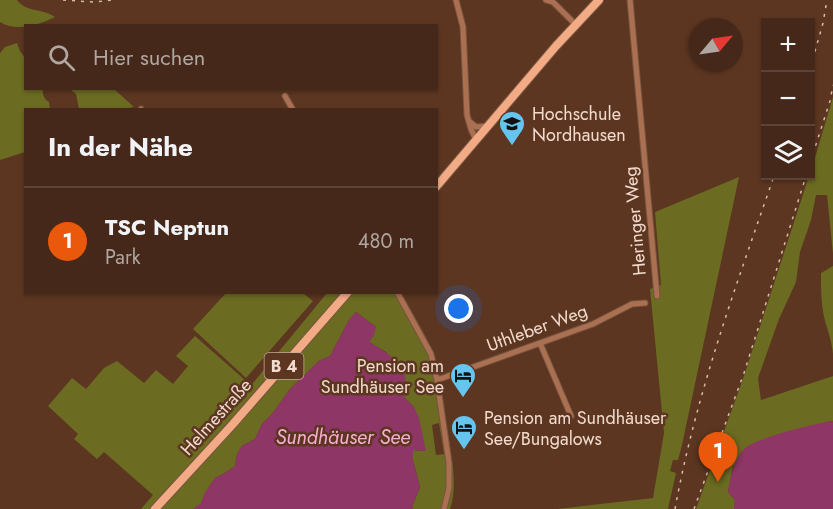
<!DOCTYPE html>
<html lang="de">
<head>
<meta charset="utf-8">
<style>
	body { margin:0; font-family:Jost,sans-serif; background:#4f3426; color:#f1f3f6 }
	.controls { position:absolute; right:18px; top:18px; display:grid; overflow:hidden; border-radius:0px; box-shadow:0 2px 4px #0004 }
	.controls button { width:54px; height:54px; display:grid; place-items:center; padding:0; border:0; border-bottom:2px solid #5d4438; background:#452819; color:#f1f3f6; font:30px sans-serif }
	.compass { position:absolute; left:689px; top:18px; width:54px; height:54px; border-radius:50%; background:#452819; box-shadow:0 2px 4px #0004; rotate:61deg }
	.you { position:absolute; left:459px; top:309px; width:21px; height:21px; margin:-15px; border:4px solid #fff; border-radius:50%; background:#1a73e8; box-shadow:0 0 0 9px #1a73e833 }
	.badge { display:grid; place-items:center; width:39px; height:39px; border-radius:50%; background:#ea580c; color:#fff; font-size:20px; font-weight:700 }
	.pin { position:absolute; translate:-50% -50px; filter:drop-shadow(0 2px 3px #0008) }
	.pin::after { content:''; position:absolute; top:32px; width:21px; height:18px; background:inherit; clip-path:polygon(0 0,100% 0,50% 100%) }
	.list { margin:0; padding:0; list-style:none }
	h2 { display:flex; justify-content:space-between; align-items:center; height:78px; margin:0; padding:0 24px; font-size:26px }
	h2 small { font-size:20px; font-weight:400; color:#b0a6a2 }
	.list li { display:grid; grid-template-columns:39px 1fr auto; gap:18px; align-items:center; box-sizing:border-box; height:108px; padding:0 24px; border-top:2px solid #5d4438 }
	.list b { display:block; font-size:22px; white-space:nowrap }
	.list p { margin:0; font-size:20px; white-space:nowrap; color:#b0a6a2 }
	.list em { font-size:20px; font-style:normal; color:#b0a6a2 }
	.icon { flex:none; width:33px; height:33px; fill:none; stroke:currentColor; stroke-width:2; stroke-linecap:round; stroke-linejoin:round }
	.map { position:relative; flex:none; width:833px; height:509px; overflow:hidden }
	.search { position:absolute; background:#452819; box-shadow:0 2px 4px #0004; left:24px; top:24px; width:414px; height:66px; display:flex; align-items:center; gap:15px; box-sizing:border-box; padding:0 21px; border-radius:0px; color:#b0a6a2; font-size:22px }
	.panel { position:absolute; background:#452819; box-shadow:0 2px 4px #0004; left:24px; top:108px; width:414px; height:186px; border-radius:0px }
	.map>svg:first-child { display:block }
	.green { fill:#6b6b21; fill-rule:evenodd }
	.water { fill:#8e3666 }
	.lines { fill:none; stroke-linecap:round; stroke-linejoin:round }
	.minor-casing { stroke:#775440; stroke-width:7 }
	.primary-casing { stroke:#775440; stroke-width:10 }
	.minor { stroke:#aa7051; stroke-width:5 }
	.primary { stroke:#f2ab85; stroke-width:8 }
	.rail { stroke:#d6bdae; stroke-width:1.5; stroke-dasharray:3 6; stroke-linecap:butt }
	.labels { text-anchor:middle; stroke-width:5; stroke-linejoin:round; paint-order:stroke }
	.shield { fill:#5c3621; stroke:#c5aa9a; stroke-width:1.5 }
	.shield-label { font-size:16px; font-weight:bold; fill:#f2dbce }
	.poi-label { font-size:18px; fill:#f2dbce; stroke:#5c3621; text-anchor:start }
	.street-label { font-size:18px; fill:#f2dbce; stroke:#5c3621 }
	.water-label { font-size:20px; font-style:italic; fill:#f7add1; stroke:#5c3621 }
</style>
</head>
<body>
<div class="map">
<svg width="833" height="509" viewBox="0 0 833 509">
	<rect width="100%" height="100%" fill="#5c3621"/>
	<!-- green -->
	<path class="green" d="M0 0H17C27 13 43 8 55 17 39 25 15 32 0 22Z
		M17 43 20 51 25 58 26 88 43 89C42 95 44 99 49 102L50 109 26 110 25 152 0 160V53L5 47Z
		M70 89H114L134 107 124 109H79L76 94Z
		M833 97V254L827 195H816L811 220 800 252 796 282 779 319 758 378 761 400 833 376V421L826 422 733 466 728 492 735 500 734 509H696L744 376 809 176H810L811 171Z
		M739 177 682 445 678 460H673L670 471 676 473 668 509H557L653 498 664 433 650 289 661 285 655 212Z
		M833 266V354C832 341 827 329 824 317 821 302 821 288 821 273Z
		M226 293H303L313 301 246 378 193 329Z
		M327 293H400C412 313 427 335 434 358 441 379 443 401 446 422 450 448 459 484 450 509H413L412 507 420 487 413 460V450L425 451 414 407 404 397 406 383 386 352 369 342 376 327 356 312 349 320 330 356 319 361 290 389 272 414 262 424 255 439 242 446 237 454 235 466 225 473 215 478 205 493 201 504 193 509H141L153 495 104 452 97 459 74 439 78 434 48 406 72 378 86 389 104 368 117 361 144 383 156 370 173 384 188 366 176 356 195 336 245 380 217 410 216 424 220 414 225 417ZM439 423 444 454 436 455 432 425Z"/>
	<!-- water -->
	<path class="water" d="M356 312 376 327 374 335 369 342C385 351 405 363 406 383 406 387 405 393 404 397L414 407 419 418 426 451 413 450V460L420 487 412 507 413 509H193L201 503 205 493 215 478 225 473 235 466 237 454 242 446 255 439 262 424 272 414 290 389 319 361 330 356 349 320Z
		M833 421V509H734L735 500 728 492C731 477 733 461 744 449 756 438 816 423 833 421Z"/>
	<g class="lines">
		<defs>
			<path id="minor" d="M456 0 463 27 467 115 471 129 476 140
				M546 0 553 2 575 24
				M630 0 657 296
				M285 96 293 110
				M141 109 142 110
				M470 122 476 127 487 126
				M397 292 431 354 437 380 449 463V488L444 509
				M540 343 571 416
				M437 380 593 324 632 304 645 303"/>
			<path id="primary" d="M436 187 556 46 599 0
				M155 509 233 424 348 292"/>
		</defs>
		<!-- minor casing -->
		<use href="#minor" class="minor-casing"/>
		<!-- primary casing -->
		<use href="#primary" class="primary-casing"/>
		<!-- minor -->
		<use href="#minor" class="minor"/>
		<!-- primary -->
		<use href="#primary" class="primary"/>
		<!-- rail -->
		<path class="rail" d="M63 0 93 2 114 0
			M810 69 823 23 827 0
			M810 163 830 101 833 85
			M675 509C696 394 736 286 774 176
			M694 509 744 373 806 176"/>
	</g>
	<!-- icons -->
	<defs>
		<symbol id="university-pin" viewBox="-11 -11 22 30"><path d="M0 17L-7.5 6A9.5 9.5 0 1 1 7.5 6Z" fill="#65c5ef" stroke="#5c3621"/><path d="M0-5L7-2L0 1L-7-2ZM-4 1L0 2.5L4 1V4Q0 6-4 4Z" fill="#111"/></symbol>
		<symbol id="hotel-pin" viewBox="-11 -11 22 30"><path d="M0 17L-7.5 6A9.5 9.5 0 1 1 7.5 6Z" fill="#65c5ef" stroke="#5c3621"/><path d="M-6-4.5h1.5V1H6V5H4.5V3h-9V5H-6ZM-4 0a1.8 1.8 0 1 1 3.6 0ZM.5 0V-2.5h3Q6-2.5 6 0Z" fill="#111"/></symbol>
	</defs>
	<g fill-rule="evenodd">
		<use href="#university-pin" x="497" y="109" width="30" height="40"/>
		<use href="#hotel-pin" x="448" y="361" width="30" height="40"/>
		<use href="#hotel-pin" x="449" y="413" width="30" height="40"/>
	</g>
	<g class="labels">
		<!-- shield labels -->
		<rect class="shield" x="264.5" y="353" width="39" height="26" rx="4.5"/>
		<g class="shield-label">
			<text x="284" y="372">B 4</text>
		</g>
		<!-- poi labels -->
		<g class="poi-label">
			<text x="532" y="120">Hochschule<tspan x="532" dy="21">Nordhausen</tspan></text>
			<text x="444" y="372" text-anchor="end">Pension am<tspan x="444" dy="21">Sundhäuser See</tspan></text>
			<text x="484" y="424">Pension am Sundhäuser<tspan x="484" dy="21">See/Bungalows</tspan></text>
		</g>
		<!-- street labels -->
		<g class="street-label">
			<text transform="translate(635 221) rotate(-95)" y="6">Heringer Weg</text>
			<text transform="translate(537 328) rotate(-20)" y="6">Uthleber Weg</text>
			<text transform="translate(216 417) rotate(-48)" y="6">Helmestraße</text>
		</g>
		<!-- water labels -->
		<g class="water-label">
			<text x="343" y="444">Sundhäuser See</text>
		</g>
	</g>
</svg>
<div class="controls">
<button>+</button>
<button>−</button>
<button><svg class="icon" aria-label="layers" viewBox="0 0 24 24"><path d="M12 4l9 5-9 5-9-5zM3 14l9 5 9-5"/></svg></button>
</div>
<svg class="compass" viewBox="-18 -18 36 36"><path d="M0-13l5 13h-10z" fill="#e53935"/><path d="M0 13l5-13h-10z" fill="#b0a6a2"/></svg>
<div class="you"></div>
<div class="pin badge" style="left:718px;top:482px">1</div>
<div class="search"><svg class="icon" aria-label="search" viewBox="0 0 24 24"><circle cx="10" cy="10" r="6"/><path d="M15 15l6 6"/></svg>Hier suchen</div>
<section class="panel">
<h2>In der Nähe<small></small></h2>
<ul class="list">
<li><span class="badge">1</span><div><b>TSC Neptun</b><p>Park</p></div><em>480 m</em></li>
</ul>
</section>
</div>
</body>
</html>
